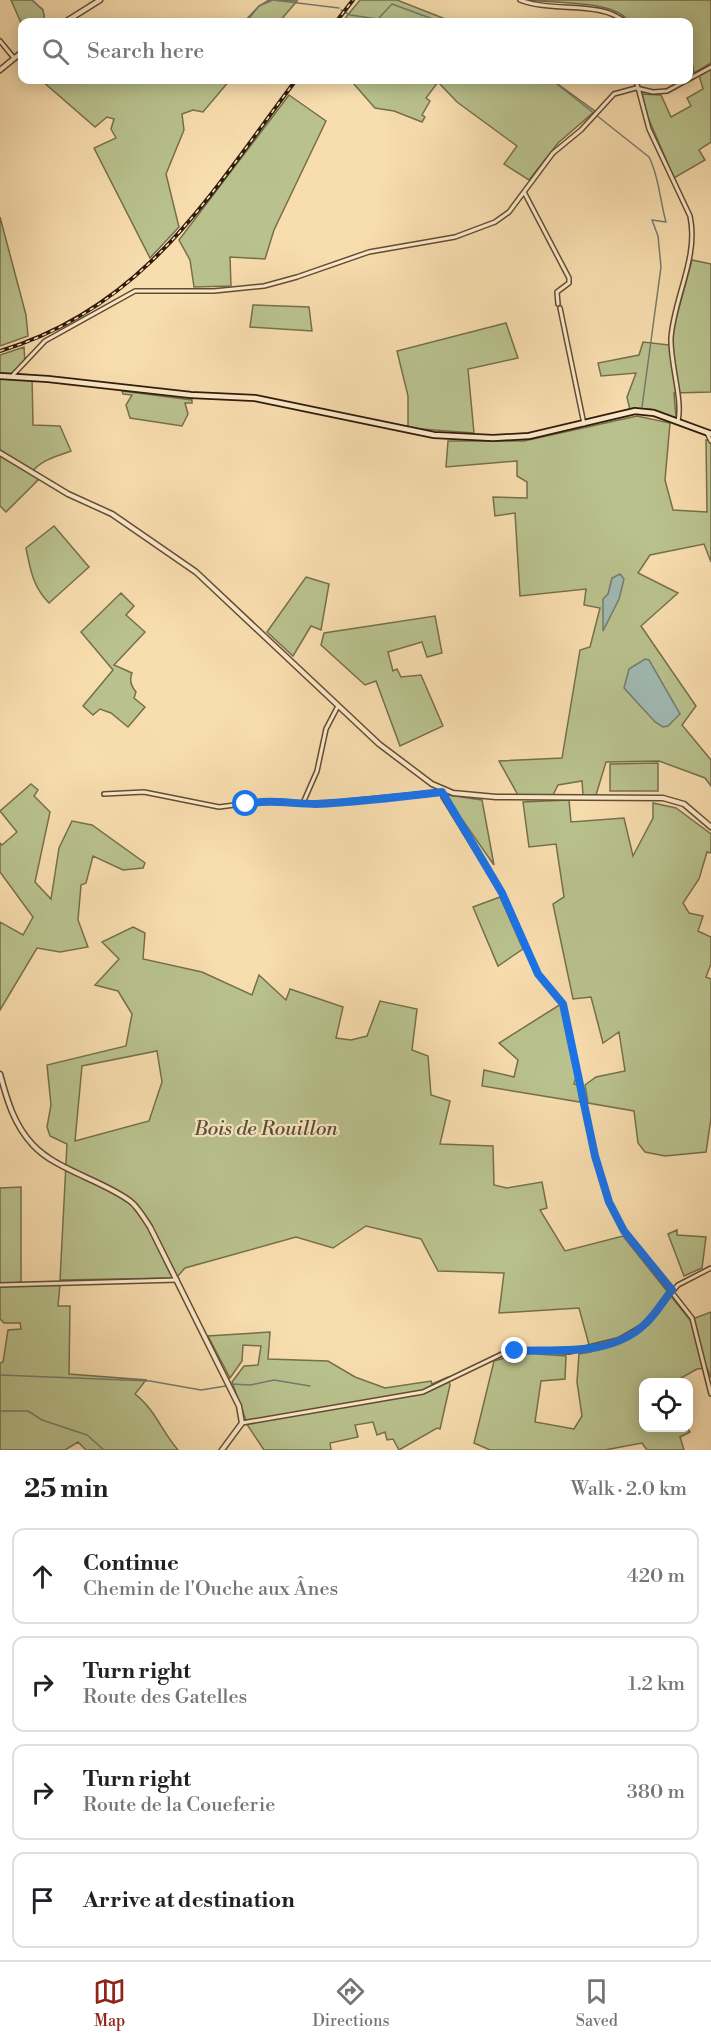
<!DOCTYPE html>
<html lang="en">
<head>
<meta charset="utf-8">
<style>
	body { margin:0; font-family:"Libre Bodoni",serif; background:#f2f2f2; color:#202124 }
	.controls { position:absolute; right:18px; bottom:18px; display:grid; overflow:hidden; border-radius:12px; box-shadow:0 3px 15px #0003 }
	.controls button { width:54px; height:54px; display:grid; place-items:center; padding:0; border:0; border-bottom:2px solid #e0e0e0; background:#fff; color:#202124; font:30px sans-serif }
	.stop { position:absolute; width:18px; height:18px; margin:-14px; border:4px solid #1a73e8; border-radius:50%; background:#fff }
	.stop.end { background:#1a73e8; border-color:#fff; box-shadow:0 2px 6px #0008 }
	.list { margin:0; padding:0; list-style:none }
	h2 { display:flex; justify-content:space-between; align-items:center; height:78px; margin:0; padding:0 24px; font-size:26px }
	h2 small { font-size:20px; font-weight:400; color:#757577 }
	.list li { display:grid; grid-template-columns:39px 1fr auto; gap:18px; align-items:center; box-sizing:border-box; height:96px; margin:0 12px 12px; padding:0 12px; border:2px solid #e0e0e0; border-radius:12px }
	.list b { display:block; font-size:22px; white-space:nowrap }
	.list p { margin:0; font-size:20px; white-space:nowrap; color:#757577 }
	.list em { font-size:20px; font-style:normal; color:#757577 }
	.icon { flex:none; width:33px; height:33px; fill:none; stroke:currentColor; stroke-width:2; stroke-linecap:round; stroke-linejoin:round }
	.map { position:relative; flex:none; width:711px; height:1450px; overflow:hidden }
	.search { position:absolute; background:#fff; box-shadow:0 3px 15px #0003; left:18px; right:18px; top:18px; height:66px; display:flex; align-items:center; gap:15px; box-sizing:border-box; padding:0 21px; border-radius:12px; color:#757577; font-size:22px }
	.sheet { height:510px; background:#fff }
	nav { display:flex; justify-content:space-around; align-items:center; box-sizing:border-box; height:84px; border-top:2px solid #e0e0e0; background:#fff; font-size:16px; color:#757577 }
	nav a { display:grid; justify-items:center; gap:3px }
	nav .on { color:#8f2418 }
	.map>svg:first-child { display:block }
	.green { fill:#b9c28e; stroke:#766f4c; stroke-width:1.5; fill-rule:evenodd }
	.water { fill:#a0bab4; stroke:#747b70; stroke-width:1.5 }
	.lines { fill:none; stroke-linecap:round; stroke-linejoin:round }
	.stream { stroke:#747b70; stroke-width:1.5 }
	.minor-casing { stroke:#644c32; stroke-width:6 }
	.tertiary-casing { stroke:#644c32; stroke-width:7 }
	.secondary-casing { stroke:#321c09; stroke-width:8 }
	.minor { stroke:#fae9ca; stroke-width:3 }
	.tertiary { stroke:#fae9ca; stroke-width:4 }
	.secondary { stroke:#fae9ca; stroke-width:4.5 }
	.rail-casing { stroke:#321c09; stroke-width:4 }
	.rail { stroke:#fae9ca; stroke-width:1.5; stroke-dasharray:4.5; stroke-linecap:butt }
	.route { stroke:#1a73e8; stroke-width:8 }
	.labels { text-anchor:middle; stroke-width:4.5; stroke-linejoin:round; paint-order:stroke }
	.park-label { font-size:20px; font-style:italic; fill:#5a4e31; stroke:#fae9ca }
</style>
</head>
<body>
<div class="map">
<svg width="711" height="1450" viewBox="0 0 711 1450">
	<rect width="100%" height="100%" fill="#f8ddae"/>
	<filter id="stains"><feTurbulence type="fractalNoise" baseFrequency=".00333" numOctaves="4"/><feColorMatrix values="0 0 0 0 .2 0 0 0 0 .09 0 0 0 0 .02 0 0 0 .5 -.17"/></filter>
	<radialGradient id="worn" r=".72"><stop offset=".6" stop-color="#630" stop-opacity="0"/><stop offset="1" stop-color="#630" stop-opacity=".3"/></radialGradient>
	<!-- green -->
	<path class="green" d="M11 0H32L43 10 45 22H22V25Z
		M269 0 297 1 279 22H244L259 6Z
		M360 0H397L453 22H342Z
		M530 0H711V63L694 73 692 62H689L688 22H629C616 0 556 4 530 0Z
		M711 69V142L699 150 705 160 674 178 647 115 642 94 661 95 671 117 691 106 687 98 703 89 699 75Z
		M41 80H230L203 112 193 110 182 114 184 130 166 174 179 227 150 258 94 148 116 138 111 129 114 119 107 117 95 127Z
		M355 80H552L595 111 558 143 529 180 504 164 517 146 457 102 438 82 426 98 430 101 422 115 425 117 422 122 394 111 375 108 353 83Z
		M289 95 326 121 274 230 265 259 230 257 231 286 194 287 190 260 179 240Z
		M0 217 26 315 28 336 0 346Z
		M692 260 711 264V392L674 393 676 418 651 409 630 410 627 397 636 373 601 376 598 363 639 355 643 342 669 345Z
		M253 305 309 307 312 331 250 327Z
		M506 323 518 358 468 369 474 433 408 428V396L397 351Z
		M24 347 25 363 18 371 19 374 32 375 33 425 60 426 71 451C56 457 42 459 31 473L39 479 6 512 0 506V355Z
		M122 391 192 400V403H185L188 414 182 426 130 418 126 405 132 395 123 394Z
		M637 416 670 423 665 480 673 510 707 512 706 440H711V562L704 544 650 555 638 573 678 593 641 626 696 706 682 725 711 760V786L705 778 659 761 606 762 596 795H583L582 781 558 785 553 795H518L499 761 562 758 580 650 590 647 600 608 584 605 586 589 520 596 515 513 495 516 493 497 527 498V482L517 476V461L446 467 448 441H524Z
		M54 526 89 567 49 603C33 587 30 569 26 548Z
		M306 577 329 584 321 630 311 626 293 656 267 632Z
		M121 593 134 606 126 615 145 632 114 665 132 673C129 680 131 686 136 692L134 698 145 707 128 727 111 713 100 709 93 715 83 706 113 670 81 632Z
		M435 616 442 653 427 657 422 642 388 652 393 671 397 669 401 677 421 675 443 726 400 746 376 681 365 685 321 645 324 633Z
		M658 763V791H610V764Z
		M31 784 38 790 34 796 50 812 35 882 51 899 59 848 72 821 92 825 145 863 143 868 123 870 93 856 86 883 81 885 78 920 88 947 60 952 37 948 0 1010V922L23 935 33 917 0 872V843L2 845 17 832 0 811Z
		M448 795 482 800 494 865 447 798Z
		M569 800 571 822 624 818 633 856 653 818V803L676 808 711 834V853L707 852 699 879 683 903 689 913 703 916 698 931 711 937V964L706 977 711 979V1118L706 1152 665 1156 645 1152 638 1143 634 1111 588 1103 585 1085 596 1077 625 1071 619 1032 603 1043 591 997 573 999 553 904 564 897 556 844 529 847 523 802Z
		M500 897 523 949 498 966 473 907Z
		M133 927 145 933 143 959 202 972 252 995 259 975 286 1000 290 989 343 1007 336 1038 351 1040 367 1036 380 1001 417 1009 412 1050 428 1056 431 1095 450 1101 440 1144 493 1146 494 1185 507 1188 542 1182 547 1208 540 1210 565 1251 623 1236 690 1320 711 1312V1378L707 1368 697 1369 674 1382H644V1428H687L690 1432 680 1437 684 1450H647L642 1443 605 1450H490L474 1443 494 1361 523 1353 566 1356 565 1379 541 1381 535 1422 574 1429 582 1416 577 1382 579 1354 591 1352 579 1308 499 1313 504 1273 438 1271 421 1239 366 1226 333 1248 296 1237 185 1268 176 1278 60 1280 67 1144 50 1136 47 1127 51 1105 47 1065 126 1046 132 1014 118 991 95 985 119 959 102 942ZM157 1051 162 1082 149 1121 75 1141 82 1066Z
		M561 1004 578 1081 575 1080 574 1084 578 1085 580 1102 482 1086 484 1070 514 1077 518 1060 499 1043Z
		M21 1187V1284H60L58 1306H70L69 1374 146 1380 135 1394C155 1409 162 1432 178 1450H86L78 1442 65 1450H0V1363L3 1362 8 1330 21 1329 20 1323H4L0 1319V1188Z
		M677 1230V1235L706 1237 702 1268 684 1276 668 1234Z
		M270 1332 268 1359 328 1361 355 1377 385 1388 431 1381 432 1384 448 1377 450 1385 440 1429 437 1428 399 1450 393 1439 387 1440 385 1432 377 1435 373 1422 355 1425 358 1437 330 1443 331 1450H264L248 1426 232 1382 244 1366 258 1365 261 1346 243 1345 242 1361 230 1378 208 1336Z"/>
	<!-- water -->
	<path class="water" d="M620 574 624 579 619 599 603 631V599L608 594 612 578Z
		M645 659 649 660 680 714 668 726 663 727 655 722 624 688 629 669Z"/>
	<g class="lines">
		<!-- stream -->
		<path class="stream" d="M32 0 43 10 45 22
			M341 10 350 15 378 19 392 4 441 22
			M246 22 259 6 273 0 339 8
			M127 80 141 83 144 80
			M552 80 649 157C659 176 660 201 666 222L652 220 658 236 661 267 642 407
			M0 1375 150 1381 201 1390 226 1386
			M231 1384 250 1385 274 1380 310 1386
			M0 1411H28L42 1420 87 1435 104 1450"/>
		<defs>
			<path id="minor" d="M520 0C553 13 600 0 625 22
				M0 41 14 58
				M636 80 649 129 690 216C699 257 674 297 671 338 670 363 683 400 678 421
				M524 192 569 278V283L557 292 558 304
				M560 308 584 424
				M12 376 45 341 135 291H214L264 286 297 277 369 252 455 237 495 222 509 212 553 153 581 130 614 94 636 88 653 92 667 91 711 67
				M707 433 711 441
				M443 789V797L502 893 538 974 563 1004 595 1156 609 1202 624 1231 692 1318 711 1394
				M104 794 144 792 219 807 266 801 318 804 442 792
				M303 803 317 771 326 729 338 706
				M0 1285 177 1280
				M242 1423 423 1392 504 1353 526 1350 569 1352 618 1340 644 1325 678 1285 711 1268"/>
			<path id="tertiary" d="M65 22 100 0
				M0 70 22 52
				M0 453 68 494 112 514 196 572 379 744 432 784 453 793 496 797 663 798 684 804 711 827
				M0 1074C7 1100 14 1125 33 1145 56 1170 102 1180 130 1201 138 1207 144 1218 150 1227L239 1406 242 1423 222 1450"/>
			<path id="secondary" d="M0 376 48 379 191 395 255 398 434 435 493 438 529 436 635 411 654 413 711 434"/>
		</defs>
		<!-- minor casing -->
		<use href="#minor" class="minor-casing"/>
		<!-- tertiary casing -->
		<use href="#tertiary" class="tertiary-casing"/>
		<!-- secondary casing -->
		<use href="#secondary" class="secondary-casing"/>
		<!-- minor -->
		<use href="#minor" class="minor"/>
		<!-- tertiary -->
		<use href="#tertiary" class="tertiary"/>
		<!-- secondary -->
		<use href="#secondary" class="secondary"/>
		<defs>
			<path id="rail" d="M336 22 353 0
				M0 351C146 307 210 194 296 80"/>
		</defs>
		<!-- rail casing -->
		<use href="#rail" class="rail-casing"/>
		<!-- rail -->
		<use href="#rail" class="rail"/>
	</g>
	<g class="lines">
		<!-- route -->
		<path class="route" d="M246 804C271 799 292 804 316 804 358 802 400 797 442 792L502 893 538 974 563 1004 595 1156 609 1202 624 1231 672 1290C663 1301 656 1314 645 1324 611 1357 558 1349 515 1351"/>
	</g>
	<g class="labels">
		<!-- park labels -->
		<g class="park-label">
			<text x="266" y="1135">Bois de Rouillon</text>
		</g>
	</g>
	<rect width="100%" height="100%" filter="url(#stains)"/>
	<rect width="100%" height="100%" fill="url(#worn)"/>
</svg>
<div class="controls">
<button><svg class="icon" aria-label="locate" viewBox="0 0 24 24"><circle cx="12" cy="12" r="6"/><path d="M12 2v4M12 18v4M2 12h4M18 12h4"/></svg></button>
</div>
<div class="stop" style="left:246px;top:804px"></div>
<div class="stop end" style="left:515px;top:1351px"></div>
<div class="search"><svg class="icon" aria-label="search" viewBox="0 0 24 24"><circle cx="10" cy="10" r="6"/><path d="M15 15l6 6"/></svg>Search here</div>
</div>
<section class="sheet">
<h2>25 min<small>Walk · 2.0 km</small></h2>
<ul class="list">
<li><svg class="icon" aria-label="ahead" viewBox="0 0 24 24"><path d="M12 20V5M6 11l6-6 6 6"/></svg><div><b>Continue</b><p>Chemin de l'Ouche aux Ânes</p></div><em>420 m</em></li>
<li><svg class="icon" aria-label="right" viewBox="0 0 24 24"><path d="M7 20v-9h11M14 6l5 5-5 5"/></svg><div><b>Turn right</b><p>Route des Gatelles</p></div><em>1.2 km</em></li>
<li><svg class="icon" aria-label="right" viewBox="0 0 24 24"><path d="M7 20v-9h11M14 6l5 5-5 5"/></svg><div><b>Turn right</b><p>Route de la Coueferie</p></div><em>380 m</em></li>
<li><svg class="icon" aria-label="arrive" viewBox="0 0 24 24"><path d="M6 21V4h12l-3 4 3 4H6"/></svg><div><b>Arrive at destination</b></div></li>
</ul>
</section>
<nav>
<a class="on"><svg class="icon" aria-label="map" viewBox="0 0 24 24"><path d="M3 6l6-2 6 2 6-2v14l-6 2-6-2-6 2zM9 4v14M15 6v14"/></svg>Map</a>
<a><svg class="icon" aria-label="directions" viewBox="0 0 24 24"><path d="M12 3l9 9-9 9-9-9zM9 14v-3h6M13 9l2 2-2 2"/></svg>Directions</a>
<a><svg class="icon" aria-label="saved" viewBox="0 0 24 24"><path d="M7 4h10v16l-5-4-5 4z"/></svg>Saved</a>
</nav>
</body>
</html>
